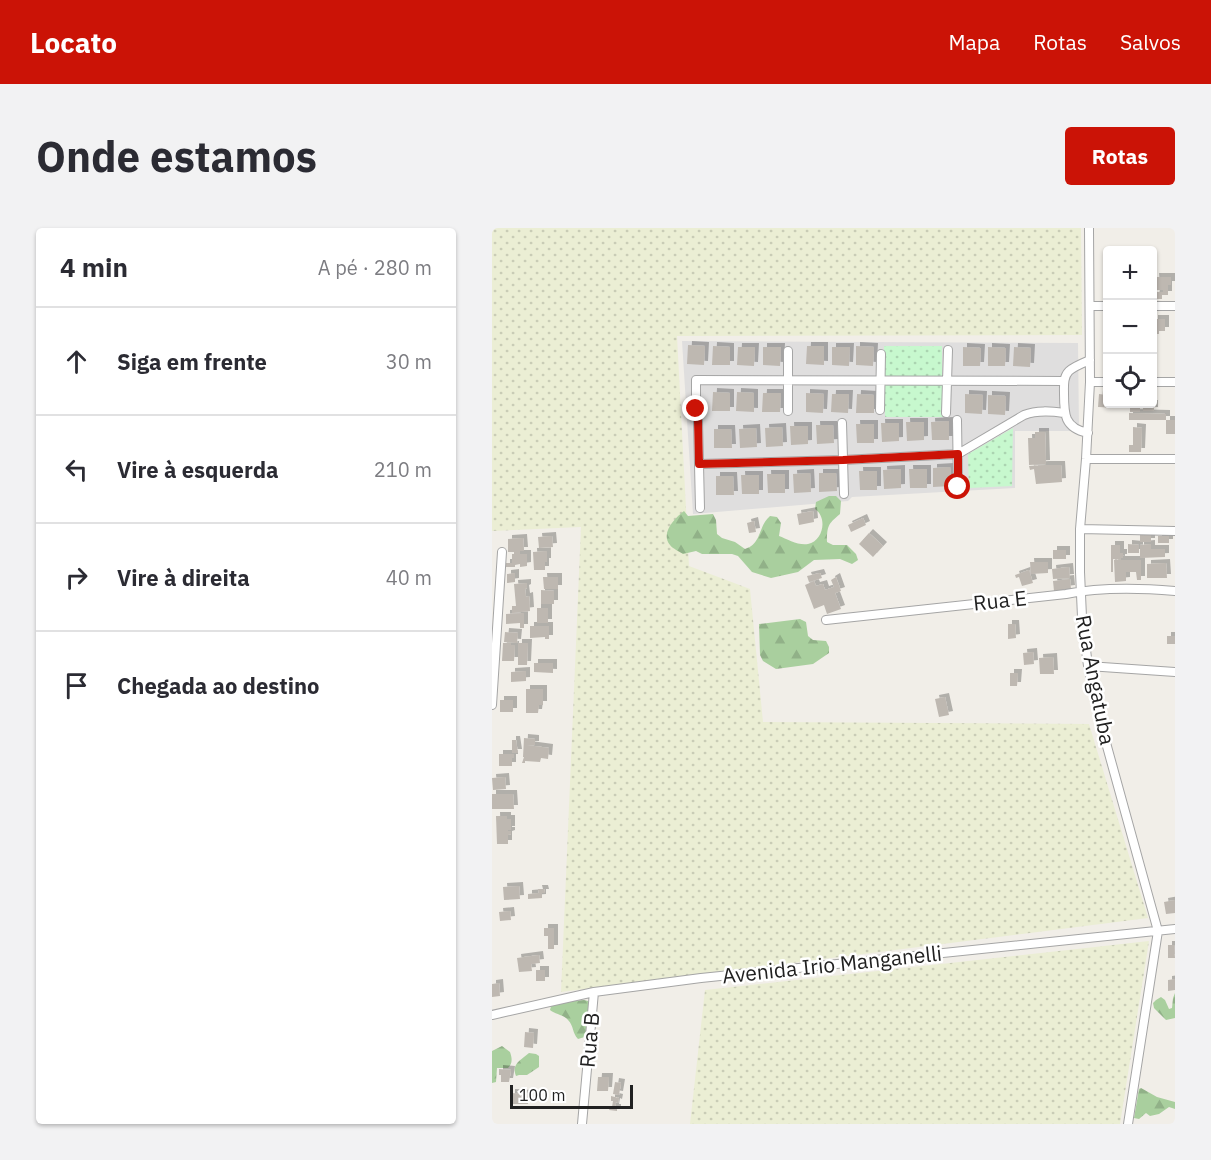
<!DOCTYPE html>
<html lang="pt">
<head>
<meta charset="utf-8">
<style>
	body { margin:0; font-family:"IBM Plex Sans",sans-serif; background:#f2f2f3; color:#2b2b33 }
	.controls { position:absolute; right:18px; top:18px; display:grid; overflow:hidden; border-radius:6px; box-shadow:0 2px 4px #0004 }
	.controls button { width:54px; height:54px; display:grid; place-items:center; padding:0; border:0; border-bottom:2px solid #e1e1e2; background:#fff; color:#2b2b33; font:30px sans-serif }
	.scale { position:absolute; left:18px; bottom:15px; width:123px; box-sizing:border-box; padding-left:6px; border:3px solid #212121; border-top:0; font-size:16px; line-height:21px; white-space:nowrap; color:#212121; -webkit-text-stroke:4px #fff; paint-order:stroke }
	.stop { position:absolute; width:18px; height:18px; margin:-14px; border:4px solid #cb1306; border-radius:50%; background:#fff }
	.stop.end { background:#cb1306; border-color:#fff; box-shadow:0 2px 6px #0008 }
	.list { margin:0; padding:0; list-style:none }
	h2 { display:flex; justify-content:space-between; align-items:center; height:78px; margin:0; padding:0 24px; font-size:26px }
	h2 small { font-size:20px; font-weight:400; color:#7c7c81 }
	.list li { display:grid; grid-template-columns:39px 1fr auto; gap:18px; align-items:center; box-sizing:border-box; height:108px; padding:0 24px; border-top:2px solid #e1e1e2 }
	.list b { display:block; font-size:22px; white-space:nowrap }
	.list em { font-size:20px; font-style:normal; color:#7c7c81 }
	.icon { flex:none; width:33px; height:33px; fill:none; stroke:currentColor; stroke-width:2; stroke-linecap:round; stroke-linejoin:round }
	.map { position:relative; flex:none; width:683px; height:896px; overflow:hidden; border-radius:6px }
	header { display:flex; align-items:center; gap:36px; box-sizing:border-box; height:84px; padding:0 30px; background:#cb1306; color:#fff }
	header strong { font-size:28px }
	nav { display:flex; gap:33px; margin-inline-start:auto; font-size:21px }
	.intro { display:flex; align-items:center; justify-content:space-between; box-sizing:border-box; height:144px; padding:0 36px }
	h1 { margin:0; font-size:42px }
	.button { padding:15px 27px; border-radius:6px; background:#cb1306; color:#fff; font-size:21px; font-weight:700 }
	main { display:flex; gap:36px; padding:0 36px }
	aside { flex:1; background:#fff; border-radius:6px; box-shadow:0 2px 4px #0004 }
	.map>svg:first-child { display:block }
	.residential { fill:#dfdede }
	.farmland { fill:url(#farmland-dots) }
	.forest { fill:url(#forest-firs) }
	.park { fill:url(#park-dots) }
	.building { fill:#beb8b1; filter:url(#shadow) }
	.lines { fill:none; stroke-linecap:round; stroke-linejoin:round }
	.street-casing { stroke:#a5a5a5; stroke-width:10 }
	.street { stroke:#fff; stroke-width:8 }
	.route { stroke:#cb1306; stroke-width:8 }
	.labels { text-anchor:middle; stroke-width:5; stroke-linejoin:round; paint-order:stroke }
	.street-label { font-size:21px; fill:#212121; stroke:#fff }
</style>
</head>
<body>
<header>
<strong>Locato</strong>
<nav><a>Mapa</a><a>Rotas</a><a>Salvos</a></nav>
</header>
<div class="intro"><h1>Onde estamos</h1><a class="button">Rotas</a></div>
<main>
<aside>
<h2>4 min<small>A pé · 280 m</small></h2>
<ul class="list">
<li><svg class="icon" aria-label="ahead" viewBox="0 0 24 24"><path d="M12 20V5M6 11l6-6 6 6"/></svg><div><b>Siga em frente</b></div><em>30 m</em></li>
<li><svg class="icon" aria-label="left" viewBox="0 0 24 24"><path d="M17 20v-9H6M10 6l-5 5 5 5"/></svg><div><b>Vire à esquerda</b></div><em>210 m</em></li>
<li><svg class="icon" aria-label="right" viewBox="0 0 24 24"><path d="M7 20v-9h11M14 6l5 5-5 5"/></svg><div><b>Vire à direita</b></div><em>40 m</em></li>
<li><svg class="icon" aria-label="arrive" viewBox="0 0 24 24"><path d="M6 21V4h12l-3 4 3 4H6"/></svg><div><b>Chegada ao destino</b></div></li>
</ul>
</aside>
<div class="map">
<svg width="683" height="896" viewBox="0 0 683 896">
	<defs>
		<pattern id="farmland-dots" width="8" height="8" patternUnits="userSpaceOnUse" patternTransform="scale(1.5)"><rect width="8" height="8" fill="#ebeed4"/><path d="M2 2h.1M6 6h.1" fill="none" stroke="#c9ccb6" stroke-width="1.8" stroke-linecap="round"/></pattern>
		<pattern id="forest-firs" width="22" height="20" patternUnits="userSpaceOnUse" patternTransform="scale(1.5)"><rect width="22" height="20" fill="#a9cf9e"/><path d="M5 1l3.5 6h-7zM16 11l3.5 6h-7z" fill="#91b188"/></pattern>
		<pattern id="park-dots" width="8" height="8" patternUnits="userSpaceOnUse" patternTransform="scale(1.5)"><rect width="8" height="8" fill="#c7f8ce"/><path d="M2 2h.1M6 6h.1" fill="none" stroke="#abd4b1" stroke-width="1.8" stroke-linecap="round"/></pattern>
		<filter id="shadow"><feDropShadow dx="4" dy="-4" stdDeviation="0" flood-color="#0004"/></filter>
	</defs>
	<rect width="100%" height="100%" fill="#f1eee8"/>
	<!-- residential -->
	<path class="residential" d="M190 113 586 115 587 203H523V260L360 269 356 273 201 286Z"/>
	<!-- farmland -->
	<path class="farmland" d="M0 0H589L590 107 185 108 197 338 258 361 271 494 597 496 656 690 69 764 89 299 0 303Z
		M657 713 628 896H198L213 762Z"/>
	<!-- forest -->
	<path class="forest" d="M337 268H344L349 273 348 286C336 296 335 298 335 314L341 317H355L364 326 366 332 360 336 348 331 322 332 306 344 279 350 260 344 246 328 240 326H210L204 323 191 326C187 323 181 321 178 317 168 305 183 290 192 283L196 288 221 286 224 292 225 306 230 310 243 314 253 321C270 316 266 298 278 288L285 289 289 295 287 308C295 311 307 318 316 316 331 313 336 290 323 281L324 274Z
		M308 391 314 394 316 408 321 412 334 413 337 419V425L321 436 284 441 271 433 268 427 267 396Z
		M683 765V790L674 792 662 780 661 775 664 772 669 769 673 772 677 781 680 780 681 770Z
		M92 772 96 773 98 778 96 808 86 811C80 805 82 798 76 792 72 787 63 786 58 782L60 775Z
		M10 818 18 824C20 830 21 835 16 840H5L4 854 0 855V823Z
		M37 825 44 826 47 828V839L35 847H27L24 848C19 836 29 832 37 825Z
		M649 860 665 869 683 874V881L677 879 667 886 658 888 654 885 647 891 642 890 647 861Z"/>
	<!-- park -->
	<path class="park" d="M392 118H450V149H392Z
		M451 156V189H393V157Z
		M521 200 520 258 477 260 476 227 478 225Z"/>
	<!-- building -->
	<path class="building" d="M663 49H679V57H676V67H670V71H663L664 64H671V62H664Z
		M662 91H673V103H667V106H662Z
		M196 117 213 118 212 137 195 136Z
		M221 118 238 119V137H220Z
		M315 118H332V137L314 136Z
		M364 118 382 119 381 138 364 137Z
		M246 119H263L262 138 245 137Z
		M271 119H289L288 138 271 137Z
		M340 119H358L357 138 340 137Z
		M471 119 489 120 488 138H471Z
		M496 119 514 120 513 138H496Z
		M522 119 539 120 538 139 521 138Z
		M221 164 238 165V183H220Z
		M245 164 262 165V184L244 183Z
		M271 165H289L288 184H270Z
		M314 165 332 166 331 185 314 184Z
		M340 166H357L356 185 339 184Z
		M365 166 382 167V185H364Z
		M473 166 491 167 490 186 473 185Z
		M607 166 615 167V176H629L628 180 606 179Z
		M496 167 514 168 513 187 496 186Z
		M630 176H648V184H638V179H630Z
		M651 176H662V183H651Z
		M637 185 674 186V192H637Z
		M674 192H683V206H674Z
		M457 193V212H440L439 194Z
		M414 194H432V212L415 213Z
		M389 195H407V213L390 214Z
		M364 196H382V215H365Z
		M324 197H341L342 215 325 216Z
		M298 198H316V216L299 217Z
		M290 199 291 218 274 219 273 200Z
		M641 199 650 200 649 224H637V217H641Z
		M264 200 265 219 248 220 247 201Z
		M222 201H239L240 220H222Z
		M543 204H553L554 236 537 237 536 210H543Z
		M553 237H569L570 254 544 256 542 241 538 242 537 238Z
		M458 239 459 258 441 259V240Z
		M409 241V260L392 261 391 242Z
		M417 241H435V260H418Z
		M367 243H385V262H368Z
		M318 245 319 264 302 265 301 246Z
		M327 245H344L345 263 327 264Z
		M275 246H293V265H276Z
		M249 247H267V266H250Z
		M224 248H241L242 267H224Z
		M321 283 322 294 307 297 305 286Z
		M371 290 374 297 359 304 356 297Z
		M262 293 264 304 257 305 255 295Z
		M377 305 391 318 381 329 367 316Z
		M659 305V314H648V306Z
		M60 308 61 319 47 320 46 309Z
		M666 308H677V315H666Z
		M31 310 32 323H28V326H35V338L28 339V336L23 337V339H14V335H20V326H22V324H16V311Z
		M636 316 647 317V325H636Z
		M659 316V321H673V329L648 330V317Z
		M619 317H628V325H631V330H629V332L621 331V344H619Z
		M561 322H574V331H561Z
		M55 323V334H53V342H42L41 324Z
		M622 332H649V352H645L644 344H634V353L623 354Z
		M538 334H556V345L539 346Z
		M674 335 675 350H655V336Z
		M577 339 578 350 561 351 560 341Z
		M537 342 541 355 530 358 527 349 524 350 523 347Z
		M23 345V354L15 355V346Z
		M328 345 330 350 317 354 315 348Z
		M51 349H66V361H52Z
		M344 349 349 363 343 365 349 381 335 386 332 377 322 381 313 357 322 353 324 358 331 356 333 362 342 359 339 352Z
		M578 351 579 361 562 363 561 353Z
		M35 355V360L33 361 34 369 37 368 38 383 20 385V378H24L22 356Z
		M49 362 62 363V376H49Z
		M45 380H56V395H45Z
		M32 385V400H28V395L14 396V386Z
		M516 396H523L524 410 516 411Z
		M38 398H57V411H53V409L38 410Z
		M13 404 26 405 25 415 12 414Z
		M675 408H683V416H675Z
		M11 415H19V417H23L22 433H10Z
		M26 415H36L35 437H26Z
		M541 424 542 436 532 437 531 425Z
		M561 429 562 446H548L547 430Z
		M42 435H61V445L42 444Z
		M34 443V453L19 454V444Z
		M518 445H526L525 458H518Z
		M34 461H51V477H47L46 485H34Z
		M453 469 457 487 447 489 443 471Z
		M8 472H21V484H8Z
		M32 510 43 511V517H35L57 520 56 531 49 530 48 534 33 533V535H30L32 529H31Z
		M20 512H24L26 525H20Z
		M7 526H22V530H20V538H7Z
		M13 549 14 561 1 562 0 550Z
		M0 566H21L22 581H0Z
		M4 588H15V591H19V602H16V603H19V606L16 607V616H5Z
		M27 658 28 671 12 672 11 659Z
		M46 661H52L53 665H50V670L36 671V666L47 665Z
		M683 672V685L674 686 672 674Z
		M18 683 19 692 8 693 7 684Z
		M52 700H62V721H56V708H52Z
		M676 717H682L683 730H676Z
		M47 727 48 735 39 736 40 743 27 744 25 730Z
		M44 742H53V753H44Z
		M683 751V762L676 763V752Z
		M7 755 8 768 0 769V756Z
		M33 804 42 805 41 820 32 819Z
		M7 841 19 842 17 854H9V847H7Z
		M106 849H117L116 863H105Z
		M123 854 129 855 127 867 121 866Z
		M19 865 37 866 36 876H19Z
		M119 868 127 870 126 875 124 874 123 880H125V883L117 882 118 879H120L121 873H119Z"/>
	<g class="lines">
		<defs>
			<path id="street" d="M597 0 598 154 594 231 588 301V344L590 389 596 438 608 493 666 703 636 896
				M598 78H616
				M660 78H683
				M296 123V183
				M598 154H616
				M660 154H683
				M388 182 389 126
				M454 185 456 122
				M465 192 466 259
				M350 195 352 266
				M596 205C572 200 572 186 572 166 572 158 571 149 577 143 583 138 591 135 598 132
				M594 231H683
				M207 236 351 232 466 226 532 187C545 182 558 183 572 185
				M208 280 206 193 204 181V152L572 153
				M588 301 683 303
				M334 392 574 366C609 359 647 360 683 363
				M596 438 683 444
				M0 477 10 324
				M0 787 102 764 209 750 683 701
				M90 896 102 764"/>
		</defs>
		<!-- street casing -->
		<use href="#street" class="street-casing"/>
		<!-- street -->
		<use href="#street" class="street"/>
	</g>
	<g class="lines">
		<!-- route -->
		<path class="route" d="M204 181 206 193 207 236 351 232 466 226V259"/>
	</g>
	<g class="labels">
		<!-- street labels -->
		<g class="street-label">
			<text transform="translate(508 373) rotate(-6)" y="7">Rua E</text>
			<text transform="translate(603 452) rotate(79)" y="7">Rua Angatuba</text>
			<text transform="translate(340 737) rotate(-6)" y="7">Avenida Irio Manganelli</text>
			<text transform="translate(98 812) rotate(-85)" y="7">Rua B</text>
		</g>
	</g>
</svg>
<div class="controls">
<button>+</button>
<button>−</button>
<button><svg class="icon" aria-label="locate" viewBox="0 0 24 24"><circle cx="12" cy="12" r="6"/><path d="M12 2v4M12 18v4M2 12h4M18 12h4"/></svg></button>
</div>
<div class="scale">100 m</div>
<div class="stop" style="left:466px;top:259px"></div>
<div class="stop end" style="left:204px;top:181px"></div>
</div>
</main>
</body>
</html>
